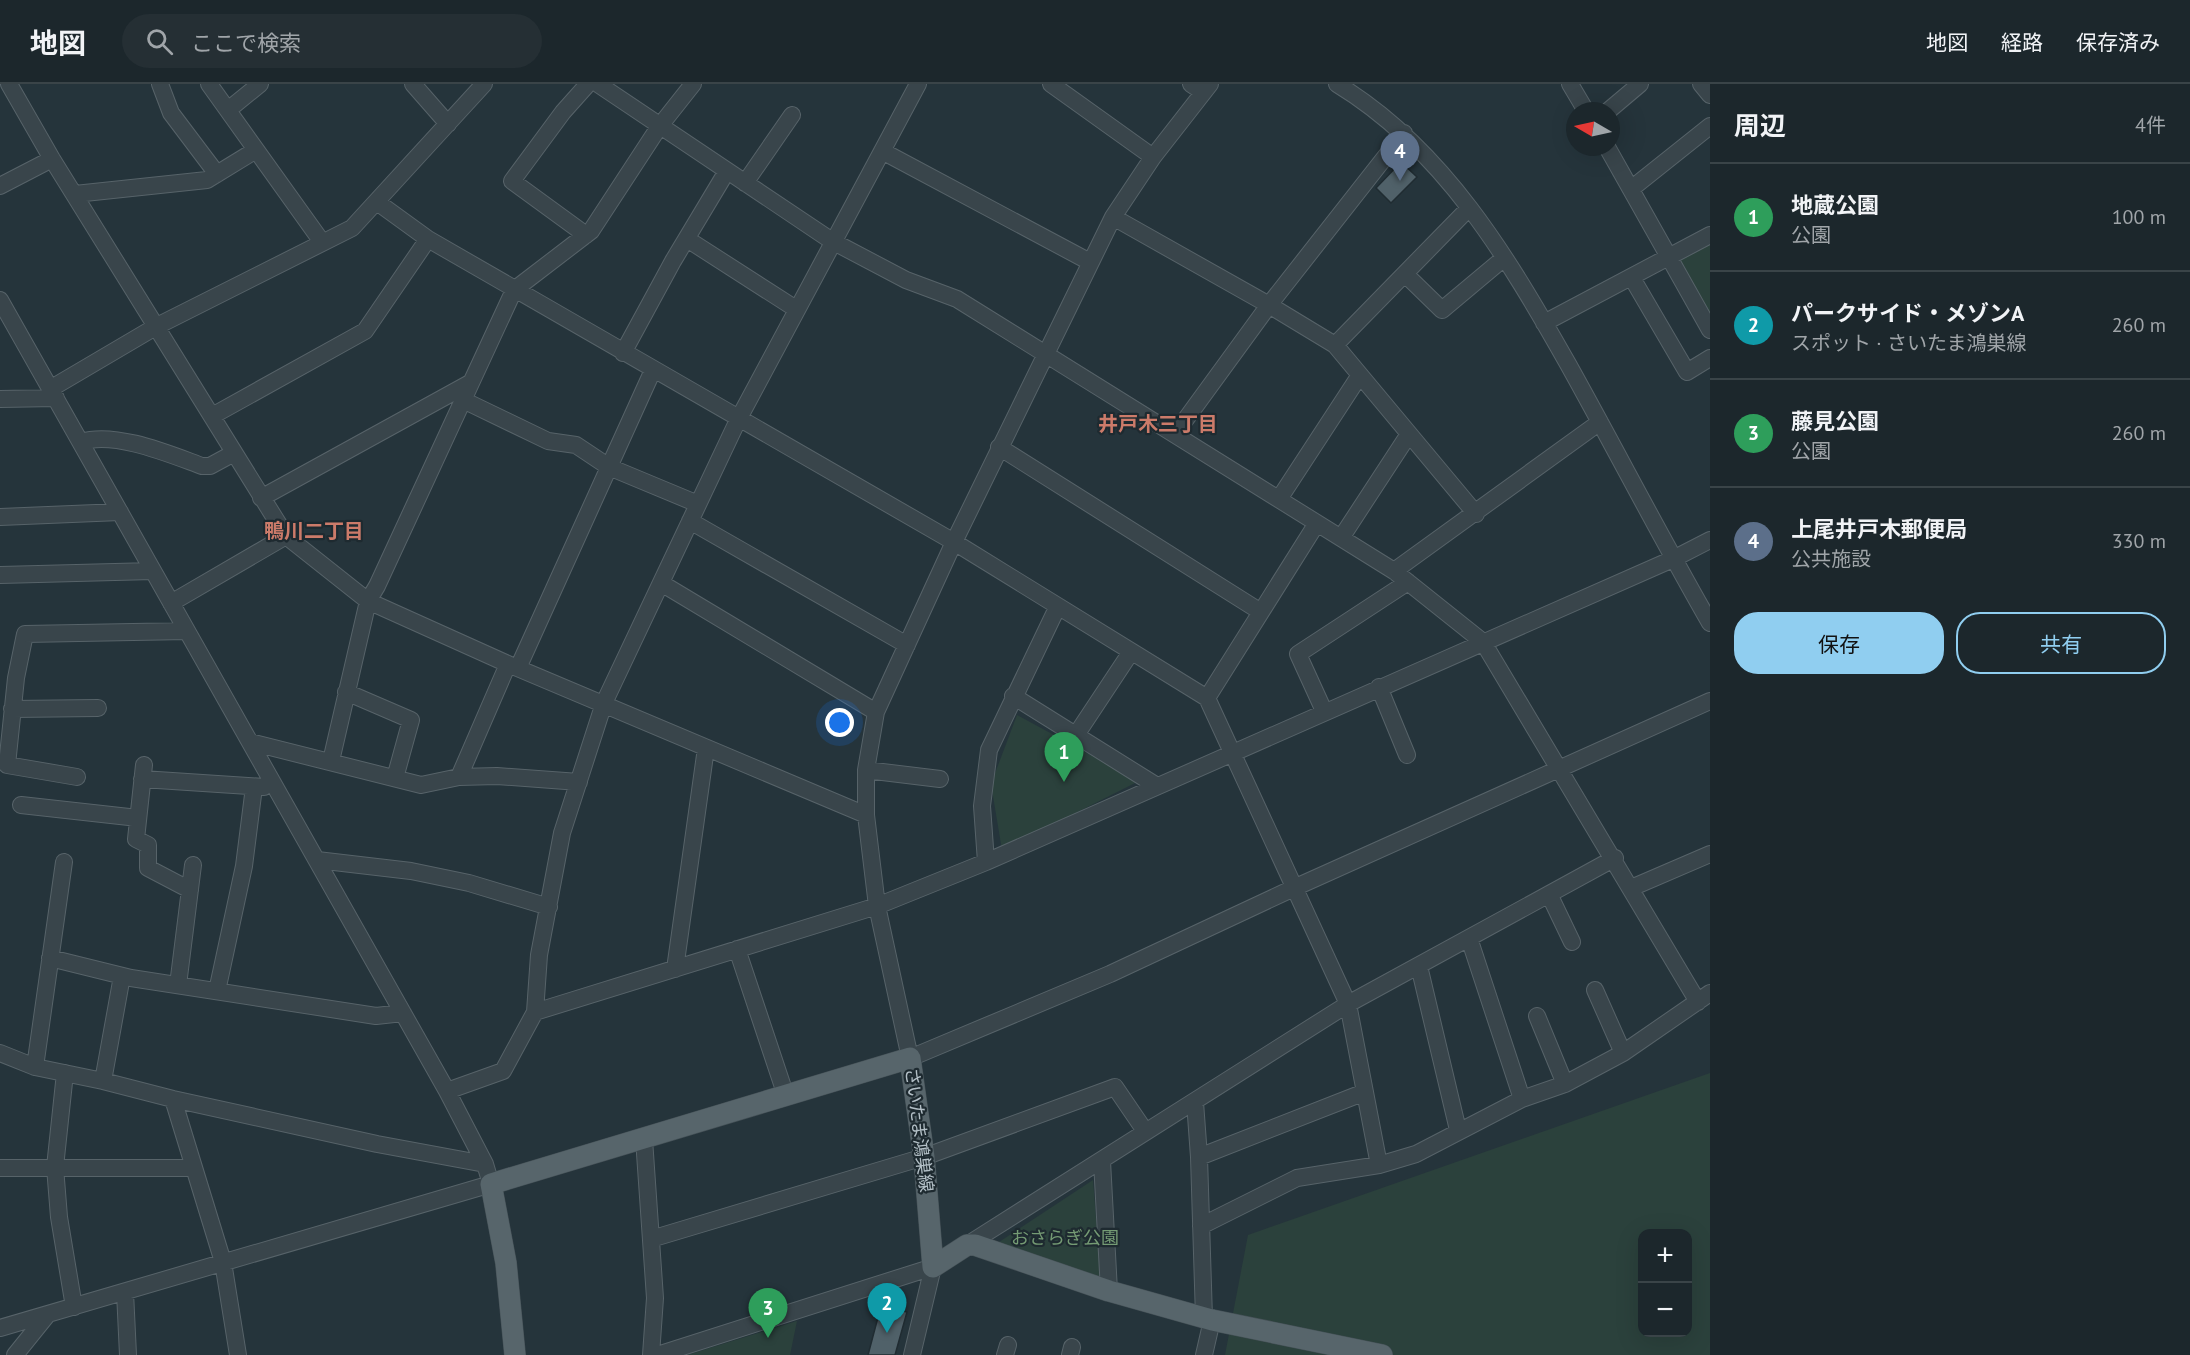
<!DOCTYPE html>
<html lang="ja">
<head>
<meta charset="utf-8">
<style>
	body { margin:0; font-family:"PT Sans","Noto Sans JP",sans-serif; background:#252f34; color:#f1f3f6 }
	.controls { position:absolute; right:18px; bottom:18px; display:grid; overflow:hidden; border-radius:12px; box-shadow:0 6px 24px #0002 }
	.controls button { width:54px; height:54px; display:grid; place-items:center; padding:0; border:0; border-bottom:2px solid #3a4448; background:#1c272c; color:#f1f3f6; font:30px sans-serif }
	.compass { position:absolute; left:1566px; top:18px; width:54px; height:54px; border-radius:50%; background:#1c272c; box-shadow:0 6px 24px #0002; rotate:279deg }
	.you { position:absolute; left:840px; top:639px; width:21px; height:21px; margin:-15px; border:4px solid #fff; border-radius:50%; background:#1a73e8; box-shadow:0 0 0 9px #1a73e833 }
	.badge { display:grid; place-items:center; width:39px; height:39px; border-radius:50%; background:#90cef0; color:#fff; font-size:20px; font-weight:700 }
	.pin { position:absolute; translate:-50% -50px; filter:drop-shadow(0 2px 3px #0008) }
	.pin::after { content:''; position:absolute; top:32px; width:21px; height:18px; background:inherit; clip-path:polygon(0 0,100% 0,50% 100%) }
	.list { margin:0; padding:0; list-style:none }
	h2 { display:flex; justify-content:space-between; align-items:center; height:78px; margin:0; padding:0 24px; font-size:26px }
	h2 small { font-size:20px; font-weight:400; color:#a0a5a9 }
	.list li { display:grid; grid-template-columns:39px 1fr auto; gap:18px; align-items:center; box-sizing:border-box; height:108px; padding:0 24px; border-top:2px solid #3a4448 }
	.list b { display:block; font-size:22px; white-space:nowrap }
	.list p { margin:0; font-size:20px; white-space:nowrap; color:#a0a5a9 }
	.list em { font-size:20px; font-style:normal; color:#a0a5a9 }
	.actions { display:flex; gap:12px; padding:18px 24px }
	.actions a { flex:1; padding:14px 0; border:2px solid #90cef0; border-radius:24px; text-align:center; font-size:21px; color:#90cef0 }
	.actions .main { background:#90cef0; color:#111 }
	.icon { flex:none; width:33px; height:33px; fill:none; stroke:currentColor; stroke-width:2; stroke-linecap:round; stroke-linejoin:round }
	.map { position:relative; flex:none; width:1710px; height:1271px; overflow:hidden }
	header { display:flex; align-items:center; gap:36px; box-sizing:border-box; height:84px; padding:0 30px; background:#1c272c; border-bottom:2px solid #3a4448 }
	header strong { font-size:28px }
	nav { display:flex; gap:33px; margin-inline-start:auto; font-size:21px }
	.search { width:420px; height:54px; background:#252f34; display:flex; align-items:center; gap:15px; box-sizing:border-box; padding:0 21px; border-radius:33px; color:#a0a5a9; font-size:22px }
	main { display:flex }
	aside { flex:1; background:#1c272c }
	.map>svg:first-child { display:block }
	.green { fill:#2b413c; fill-rule:evenodd }
	.building { fill:#506169; stroke:#202c32; stroke-width:1.5 }
	.lines { fill:none; stroke-linecap:round; stroke-linejoin:round }
	.minor-casing { stroke:#576369; stroke-width:18 }
	.major-casing { stroke:#455157; stroke-width:22 }
	.minor { stroke:#39454b; stroke-width:16 }
	.major { stroke:#57656b; stroke-width:21 }
	.labels { text-anchor:middle; stroke-width:4.5; stroke-linejoin:round; paint-order:stroke }
	.street-label { font-size:18px; fill:#b4c0c7; stroke:#1e2a30 }
	.park-label { font-size:18px; fill:#759b74; stroke:#1e2a30 }
	.neighbourhood-label { font-size:20px; font-weight:bold; fill:#cc7b6a; stroke:#1e2a30 }
</style>
</head>
<body>
<header>
<strong>地図</strong>
<div class="search"><svg class="icon" aria-label="search" viewBox="0 0 24 24"><circle cx="10" cy="10" r="6"/><path d="M15 15l6 6"/></svg>ここで検索</div>
<nav><a>地図</a><a>経路</a><a>保存済み</a></nav>
</header>
<main>
<div class="map">
<svg width="1710" height="1271" viewBox="0 0 1710 1271">
	<rect width="100%" height="100%" fill="#25343b"/>
	<!-- green -->
	<path class="green" d="M1710 159V233L1677 177Z
		M1017 631 1139 697 1002 766 991 700Z
		M1710 989V1271H1225L1248 1151ZM1642 1150H1688V1248H1642Z
		M1093 1096 1101 1200 990 1164Z
		M797 1237 790 1271H687Z"/>
	<!-- building -->
	<path class="building" d="M1401 78 1417 93 1391 119 1376 104Z
		M881 1222 907 1228 895 1271H868Z"/>
	<g class="lines">
		<defs>
			<path id="minor" d="M9 0 52 75 286 452 368 517 508 580 866 731
				M160 0 171 29 217 90
				M209 0 322 158
				M413 0 448 40
				M598 0 832 157 906 196 957 215 1394 487 1483 558 1698 918
				M1051 0 1153 73
				M1191 0 1203 8
				M1210 0 1153 73 1113 133 954 458 876 628 866 686V731L877 822 910 974 1110 890 1296 803 1710 617
				M1337 0C1444 65 1508 174 1568 280 1616 366 1661 454 1710 539
				M1570 0 1586 27
				M1701 0 1710 11
				M228 26 260 0
				M1608 27 1640 0
				M1607 63 1710 246
				M882 67 1090 178
				M745 99 792 31
				M0 102 52 75
				M1631 105 1710 42
				M75 110 207 96 256 66
				M377 118 428 155 954 458 1207 614 1348 920 1379 1081
				M1113 133 1269 221 1335 261 1476 430
				M586 151 512 97 563 28 588 0
				M687 155 796 225
				M1405 190 1442 226 1504 174
				M1632 194 1687 288 1710 274
				M0 216 447 1007 485 1080 491 1100 0 1244
				M1544 239 1710 151
				M1335 261 1469 124
				M623 269 673 177 727 87
				M50 305 157 242 352 144 484 0
				M0 315 56 314
				M463 316 548 357 576 361 609 383 698 420
				M212 332 365 247 428 155
				M1175 350 1269 221 1404 49
				M81 358C115 347 169 370 202 382H210L234 369
				M999 363 1261 528
				M261 414 470 299
				M1279 415 1360 291
				M0 433 120 428
				M690 437 907 561
				M1341 454 1409 350
				M1394 487 1600 338
				M0 491 153 487
				M661 499 876 628
				M171 519 286 452
				M518 584 653 286
				M1379 603 1407 671
				M346 608 411 636 395 694
				M1013 612 1157 702
				M1207 614 1317 439
				M12 625 98 624
				M1324 627 1298 570 1408 498
				M1076 651 1131 568
				M250 658 421 701 459 693 497 692 579 698
				M331 677 368 517 377 502 514 206 591 147 659 43 693 0
				M144 681 136 755 148 761V784L190 806
				M866 686 940 695
				M77 693 7 681 16 594 25 550 187 547
				M459 693 508 580
				M142 695 264 703
				M21 721 138 734
				M317 776 411 787 469 799 549 823
				M986 778 982 722 989 666 1057 524
				M1631 804 1710 770
				M1549 810 1572 858
				M1469 854 1522 1015
				M737 865 786 1012
				M50 874 131 894 376 932 403 929
				M1419 882 1458 1046
				M675 885 706 664
				M178 901 193 781
				M1595 906 1623 969
				M217 907 244 782 254 703
				M535 928 877 822 986 778 1673 475 1710 456
				M1537 932 1565 1000
				M0 969 35 983 103 997 173 1015 377 1060 485 1080
				M35 983 64 778
				M65 989 55 1083 59 1133 74 1223
				M103 997 122 892
				M447 1007 503 987 535 928 539 871 562 749 604 619 738 336 918 0
				M173 1015 223 1178 238 1271
				M1195 1018 1199 1073 1204 1234
				M644 1055 655 1214 651 1271
				M1199 1073 1365 1008
				M1102 1077 1109 1207
				M0 1084H194
				M1201 1142 1297 1094 1379 1081 1416 1070 1522 1015 1565 1000 1623 969 1710 909
				M651 1155 924 1073 1115 1003 1145 1047
				M967 1161 1348 920 1615 774
				M125 1208 128 1271
				M15 1271 48 1230
				M657 1271 933 1183
				M912 1271 933 1183
				M1005 1271 1008 1261
				M1070 1271 1072 1263
				M1204 1271 1212 1236"/>
			<path id="major" d="M515 1271 506 1179 491 1100 910 974 924 1073 933 1183 967 1161H975L1109 1207 1212 1236 1382 1271"/>
		</defs>
		<!-- minor casing -->
		<use href="#minor" class="minor-casing"/>
		<!-- major casing -->
		<use href="#major" class="major-casing"/>
		<!-- minor -->
		<use href="#minor" class="minor"/>
		<!-- major -->
		<use href="#major" class="major"/>
	</g>
	<g class="labels">
		<!-- street labels -->
		<g class="street-label">
			<text transform="translate(919 1046) rotate(83)" y="6">さいたま鴻巣線</text>
		</g>
		<!-- park labels -->
		<g class="park-label">
			<text x="1065" y="1160">おさらぎ公園</text>
		</g>
		<!-- neighbourhood labels -->
		<g class="neighbourhood-label">
			<text x="1158" y="347">井戸木三丁目</text>
			<text x="314" y="454">鴨川二丁目</text>
		</g>
	</g>
</svg>
<div class="controls">
<button>+</button>
<button>−</button>
</div>
<svg class="compass" viewBox="-18 -18 36 36"><path d="M0-13l5 13h-10z" fill="#e53935"/><path d="M0 13l5-13h-10z" fill="#a0a5a9"/></svg>
<div class="you"></div>
<div class="pin badge" style="left:1064px;top:698px;background:#2e9e5b">1</div>
<div class="pin badge" style="left:887px;top:1249px;background:#0f9aa8">2</div>
<div class="pin badge" style="left:768px;top:1254px;background:#2e9e5b">3</div>
<div class="pin badge" style="left:1400px;top:97px;background:#5c6f8a">4</div>
</div>
<aside>
<h2>周辺<small>4件</small></h2>
<ul class="list">
<li><span class="badge" style="background:#2e9e5b">1</span><div><b>地蔵公園</b><p>公園</p></div><em>100 m</em></li>
<li><span class="badge" style="background:#0f9aa8">2</span><div><b>パークサイド・メゾンA</b><p>スポット · さいたま鴻巣線</p></div><em>260 m</em></li>
<li><span class="badge" style="background:#2e9e5b">3</span><div><b>藤見公園</b><p>公園</p></div><em>260 m</em></li>
<li><span class="badge" style="background:#5c6f8a">4</span><div><b>上尾井戸木郵便局</b><p>公共施設</p></div><em>330 m</em></li>
</ul>
<div class="actions"><a class="main">保存</a><a>共有</a></div>
</aside>
</main>
</body>
</html>
